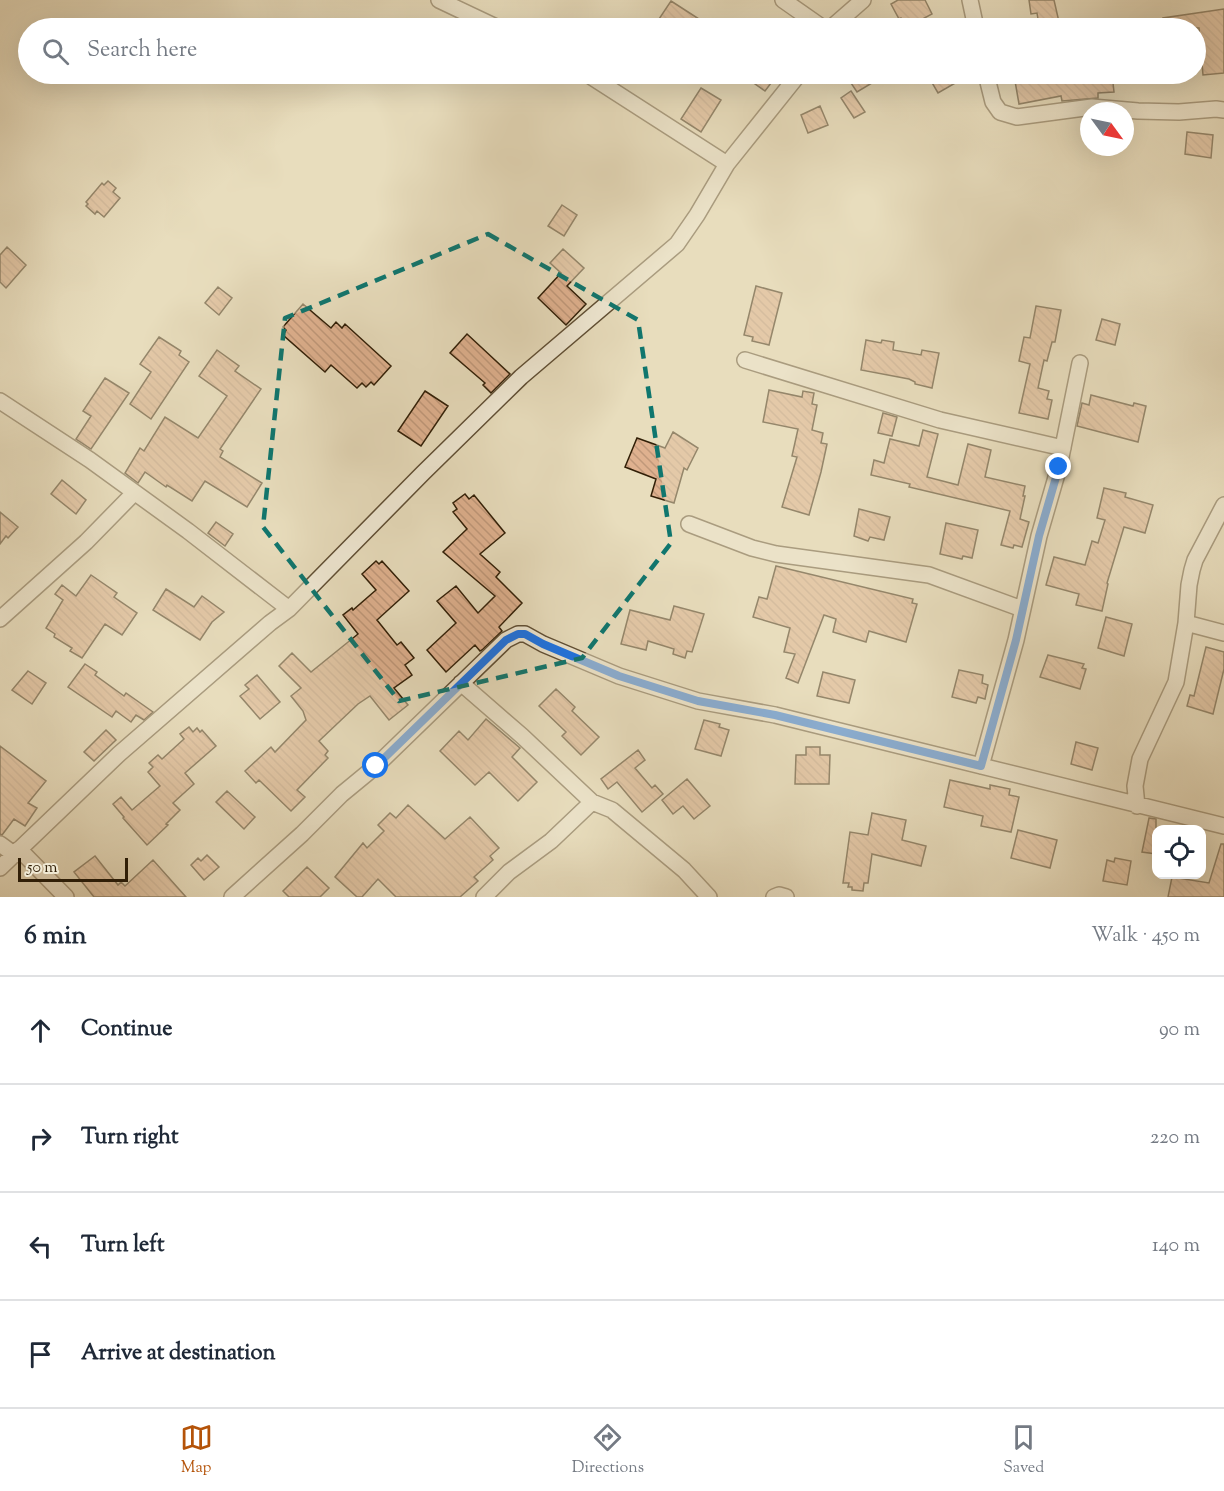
<!DOCTYPE html>
<html lang="en">
<head>
<meta charset="utf-8">
<style>
	body { margin:0; font-family:"Sorts Mill Goudy",serif; background:#f6f6f7; color:#1f2937 }
	.controls { position:absolute; right:18px; bottom:18px; display:grid; overflow:hidden; border-radius:12px; box-shadow:0 6px 24px #0002 }
	.controls button { width:54px; height:54px; display:grid; place-items:center; padding:0; border:0; border-bottom:2px solid #e0e1e3; background:#fff; color:#1f2937; font:30px sans-serif }
	.compass { position:absolute; left:1080px; top:102px; width:54px; height:54px; border-radius:50%; background:#fff; box-shadow:0 6px 24px #0002; rotate:123deg }
	.scale { position:absolute; left:18px; bottom:15px; width:110px; box-sizing:border-box; padding-left:6px; border:3px solid #311f07; border-top:0; font-size:16px; line-height:21px; white-space:nowrap; color:#311f07; -webkit-text-stroke:4px #f0e9d4; paint-order:stroke }
	.stop { position:absolute; width:18px; height:18px; margin:-14px; border:4px solid #1a73e8; border-radius:50%; background:#fff }
	.stop.end { background:#1a73e8; border-color:#fff; box-shadow:0 2px 6px #0008 }
	.list { margin:0; padding:0; list-style:none }
	h2 { display:flex; justify-content:space-between; align-items:center; height:78px; margin:0; padding:0 24px; font-size:26px }
	h2 small { font-size:20px; font-weight:400; color:#747a83 }
	.list li { display:grid; grid-template-columns:39px 1fr auto; gap:18px; align-items:center; box-sizing:border-box; height:108px; padding:0 24px; border-top:2px solid #e0e1e3 }
	.list b { display:block; font-size:22px; white-space:nowrap }
	.list em { font-size:20px; font-style:normal; color:#747a83 }
	.icon { flex:none; width:33px; height:33px; fill:none; stroke:currentColor; stroke-width:2; stroke-linecap:round; stroke-linejoin:round }
	.map { position:relative; flex:none; width:1224px; height:897px; overflow:hidden }
	.search { position:absolute; background:#fff; box-shadow:0 6px 24px #0002; left:18px; right:18px; top:18px; height:66px; display:flex; align-items:center; gap:15px; box-sizing:border-box; padding:0 21px; border-radius:33px; color:#747a83; font-size:22px }
	.sheet { height:510px; background:#fff }
	nav { display:flex; justify-content:space-around; align-items:center; box-sizing:border-box; height:84px; border-top:2px solid #e0e1e3; background:#fff; font-size:16px; color:#747a83 }
	nav a { display:grid; justify-items:center; gap:3px }
	nav .on { color:#b45309 }
	.map>svg:first-child { display:block }
	.building { fill:url(#building-back-hatch); stroke:#311f07; stroke-width:1.5 }
	.lines { fill:none; stroke-linecap:round; stroke-linejoin:round }
	.street-casing { stroke:#5f4e34; stroke-width:18 }
	.street { stroke:#f0e9d4; stroke-width:15 }
	.route { stroke:#1a73e8; stroke-width:8 }
	.marked { fill:none; stroke:#0f766e; stroke-width:4.5; stroke-dasharray:12 8; stroke-linejoin:round }
</style>
</head>
<body>
<div class="map">
<svg width="1224" height="897" viewBox="0 0 1224 897">
	<defs>
		<pattern id="building-back-hatch" width="6" height="6" patternUnits="userSpaceOnUse" patternTransform="scale(1.5)"><rect width="6" height="6" fill="#dfb18f"/><path d="M-1 5l2 2M0 0l6 6M5-1l2 2" fill="none" stroke="#c0987a"/></pattern>
	</defs>
	<rect width="100%" height="100%" fill="#e8ddbd"/>
	<filter id="stains"><feTurbulence type="fractalNoise" baseFrequency=".00333" numOctaves="4"/><feColorMatrix values="0 0 0 0 .2 0 0 0 0 .09 0 0 0 0 .02 0 0 0 .5 -.17"/></filter>
	<radialGradient id="worn" r=".72"><stop offset=".6" stop-color="#630" stop-opacity="0"/><stop offset="1" stop-color="#630" stop-opacity=".3"/></radialGradient>
	<!-- building -->
	<path class="building" d="M898 0H925L932 14 906 28 901 18 899 19 891 4Z
		M1029 0H1054L1059 22 1039 25 1037 13 1031 14Z
		M671 1 713 28H673L659 19Z
		M1224 9V73L1203 75 1199 28H1165L1163 18Z
		M757 74H778L765 91 751 81Z
		M845 74H887L857 92Z
		M927 74H971L938 93Z
		M1052 74H1112L1114 92 1098 93V98L1062 101 1061 96 1019 104 1015 81Z
		M701 88 721 100 701 132 681 119Z
		M851 91 865 112 854 118 841 98Z
		M820 106 828 125 808 133 801 115Z
		M1187 132 1213 135 1211 158 1185 154Z
		M108 181 116 188 113 192 120 198 104 217 97 211 95 214 86 206 88 204 86 202 102 183 104 185Z
		M562 205 577 215 564 236 548 226Z
		M7 247 26 265 6 288 0 282V255Z
		M563 249 584 268 567 286 586 304 566 325 538 298 561 273 550 263Z
		M756 286 782 293 769 345 752 341 753 337 744 335Z
		M218 287 232 298 219 315 205 303Z
		M303 304 331 328 336 322 342 328 345 324 391 366 374 385 371 382 366 387 362 383 357 388 331 365 325 372 283 335 286 330 283 327Z
		M1036 306 1061 310 1055 342H1052L1047 361 1044 360 1038 388 1049 391 1047 399 1052 400 1048 419 1019 413 1030 364 1019 361 1024 337 1030 338Z
		M1102 319 1120 324 1115 345 1096 340Z
		M467 334 510 374 491 393 483 385 485 383 450 353Z
		M159 337 181 351 179 355 189 362 151 419 130 404 151 372 140 364Z
		M866 340 881 343 882 340 894 342 893 350 921 355 922 350 939 353 932 388 915 384V382L909 379 861 370Z
		M217 350 239 366 235 371 261 389 220 449 223 451 220 457 262 483 247 507 205 481 192 501 167 485 166 487 145 472 138 483 125 473 140 448 144 451 165 417 198 438 227 396 199 376Z
		M105 378 129 393 91 449 76 439 91 416 83 411Z
		M769 390 802 397 803 391 814 393 812 404 817 405 812 430 823 433 821 443 827 444 821 472 809 515 782 507 797 457 792 456 798 429 763 422Z
		M425 391 448 406 421 446 398 431Z
		M1091 395 1133 406 1134 403 1146 406 1138 442 1077 426 1082 403 1089 405Z
		M883 413 897 417 892 436 878 433Z
		M923 430 938 434 927 477 958 485 968 444 991 450 985 477 1025 486 1023 496H1025L1020 519 1029 522 1022 547 1014 545 1013 548 1001 545 1010 511 909 487 910 484 871 475 874 460 884 463 890 439 919 446Z
		M673 432 698 448 687 470 684 468 674 503 651 496 656 479 625 467 637 438 665 448Z
		M62 480 86 500 76 514 51 494Z
		M1104 488 1126 493 1125 497 1153 505 1145 533 1124 527 1107 583 1108 584 1102 611 1076 605 1079 594 1046 585 1054 557 1085 565 1092 541 1098 543 1105 520 1097 518Z
		M465 494 469 499 474 495 505 533 480 554 500 572 496 577 522 603 499 627 502 631 482 650 480 651 475 645 446 672 427 650 456 623 437 601 456 586 478 613 495 596 443 552 467 529 453 512 457 509 453 503Z
		M859 509 890 517 884 540 870 537 868 541 854 536Z
		M0 512 18 527 8 538 6 536 0 544Z
		M216 522 233 534 225 546 208 533Z
		M946 523 978 530 972 558 963 556 962 559 940 554Z
		M376 561 379 564 382 561 409 591 377 620 397 645 401 642 414 658 405 665 412 675 394 688 408 705 389 720 370 696 358 704 319 741 328 751 325 755 328 758 297 790 305 797 291 811 259 780 256 783 245 771 271 747 275 752 306 720 303 711 291 696 301 688 279 666 292 653 311 672 358 634 343 615 352 608 353 610 376 590 362 574Z
		M776 566 913 599 912 603 917 604 906 642 869 631 866 642 833 632 836 619 824 615 798 683 786 678 795 654 784 652 790 628 753 617 759 597 767 599Z
		M91 575 117 593 114 597 137 613 122 635 105 624 82 658 70 651 72 648 54 637 55 634 46 628 63 600 55 594 62 585 76 596Z
		M166 589 194 607 202 596 224 612 212 622 200 640 153 610Z
		M674 606 704 614 692 652 687 651 685 658 673 654 674 649 648 641 646 650 621 644 630 610 670 620Z
		M1106 617 1132 624 1124 656 1098 648Z
		M1206 647 1224 652V669L1213 714 1187 706 1190 695 1194 696Z
		M1048 655 1084 664 1082 668 1086 669 1080 689 1040 677Z
		M85 664 97 672 95 675 124 696 126 693 153 712 144 720 136 715 131 722 116 711 112 717 68 687Z
		M959 670 983 675 982 683 988 685 985 699 978 697 976 703 952 697Z
		M28 671 46 683 32 704 12 690Z
		M823 672 855 680 849 703 817 696Z
		M257 675 280 702 260 719 240 696 249 689 245 685Z
		M556 689 575 707 572 711 599 737 581 755 562 736 566 732 539 706Z
		M486 719 520 748 512 757 537 782 518 801 489 772 475 785 440 751 459 731 468 740Z
		M704 720 720 724 719 727 729 730 721 756 695 749Z
		M189 727 193 732 197 728 200 732 202 730 216 746 185 773 194 784 173 803 180 810 166 824 168 825 147 845 123 818 124 817 113 804 121 797 132 810 160 786 148 772 153 767 149 763 158 755 162 759 184 739 180 734Z
		M106 730 116 740 94 761 84 752Z
		M1076 742 1098 748 1092 770 1071 764Z
		M0 746 46 781 28 803 37 808 25 826 14 819 2 835 0 834Z
		M806 747H820V755H830L829 784H795L796 755H806Z
		M638 750 645 760 635 768 652 788 655 785 663 794 642 812 617 782 608 789 601 779Z
		M687 779 710 806 694 819 683 806 673 814 662 800Z
		M950 780 990 789V785L1010 789 1009 795 1019 797 1011 832 981 826 983 816 944 807Z
		M227 791 255 817 244 829 216 802Z
		M408 805 445 839 470 817 499 848 490 856 493 860 474 877 478 881 460 897H396L378 879 362 897H357L335 877 363 843 367 848 384 831 378 825 390 813 396 818Z
		M872 813 906 820 902 840 926 846 921 866 872 854 868 883H864L863 891 852 890V887H848L849 883H843L850 832 868 835Z
		M1149 818 1156 819V854L1142 852Z
		M1018 830 1057 840 1050 868 1011 858Z
		M1221 844H1224V897H1168L1172 877 1209 883Z
		M207 855 219 867 204 880 191 865 198 858 201 861Z
		M95 856 118 885 121 882 125 886 153 860 186 897H94L74 872Z
		M1115 858 1131 861 1127 885 1103 881 1107 860 1114 862Z
		M307 867 329 888 320 897H289L283 891Z"/>
	<g class="lines">
		<defs>
			<path id="street" d="M439 0 498 28
				M783 0 823 28
				M970 0 976 28
				M831 28 863 0
				M587 74 727 164
				M986 74 993 102 1000 112 1017 117 1092 107 1138 111 1179 112 1216 109 1224 110
				M745 360 940 420 1063 448
				M0 401 90 460 188 531 289 609
				M689 524 752 548 776 554 929 575 1022 609
				M0 619 86 542 134 493
				M1186 623 1224 633
				M461 683 522 736 592 802 612 810 684 870 709 897
				M981 766 1016 640 1039 536 1059 467 1080 363
				M1137 806 1135 786 1140 759 1176 682 1186 623 1189 585 1192 570 1195 560 1224 505
				M0 844 15 855
				M19 849 66 897
				M0 868 119 754 270 623 289 609 423 473 521 377 677 244 697 215 727 164 799 74
				M232 897 302 834 342 794 376 766 506 640 518 634H525L543 644 619 676 698 701 775 715 1224 826
				M484 897 509 872 551 841 592 802
				M774 897 779 895 786 897"/>
		</defs>
		<!-- street casing -->
		<use href="#street" class="street-casing"/>
		<!-- street -->
		<use href="#street" class="street"/>
	</g>
	<g class="lines">
		<!-- route -->
		<path class="route" d="M376 766 506 640 518 634H525L543 644 619 676 698 701 775 715 981 766 1016 640 1039 536 1059 467"/>
	</g>
	<!-- marked area -->
	<path d="M0 0H1224V897H0ZM488 234 638 320 671 543 582 658 399 701 263 527 285 318Z" fill="#e8ddbd" fill-opacity=".55" fill-rule="evenodd"/>
	<path class="marked" d="M488 234 638 320 671 543 582 658 399 701 263 527 285 318Z"/>
	<rect width="100%" height="100%" filter="url(#stains)"/>
	<rect width="100%" height="100%" fill="url(#worn)"/>
</svg>
<div class="controls">
<button><svg class="icon" aria-label="locate" viewBox="0 0 24 24"><circle cx="12" cy="12" r="6"/><path d="M12 2v4M12 18v4M2 12h4M18 12h4"/></svg></button>
</div>
<svg class="compass" viewBox="-18 -18 36 36"><path d="M0-13l5 13h-10z" fill="#e53935"/><path d="M0 13l5-13h-10z" fill="#747a83"/></svg>
<div class="scale">50 m</div>
<div class="stop" style="left:376px;top:766px"></div>
<div class="stop end" style="left:1059px;top:467px"></div>
<div class="search"><svg class="icon" aria-label="search" viewBox="0 0 24 24"><circle cx="10" cy="10" r="6"/><path d="M15 15l6 6"/></svg>Search here</div>
</div>
<section class="sheet">
<h2>6 min<small>Walk · 450 m</small></h2>
<ul class="list">
<li><svg class="icon" aria-label="ahead" viewBox="0 0 24 24"><path d="M12 20V5M6 11l6-6 6 6"/></svg><div><b>Continue</b></div><em>90 m</em></li>
<li><svg class="icon" aria-label="right" viewBox="0 0 24 24"><path d="M7 20v-9h11M14 6l5 5-5 5"/></svg><div><b>Turn right</b></div><em>220 m</em></li>
<li><svg class="icon" aria-label="left" viewBox="0 0 24 24"><path d="M17 20v-9H6M10 6l-5 5 5 5"/></svg><div><b>Turn left</b></div><em>140 m</em></li>
<li><svg class="icon" aria-label="arrive" viewBox="0 0 24 24"><path d="M6 21V4h12l-3 4 3 4H6"/></svg><div><b>Arrive at destination</b></div></li>
</ul>
</section>
<nav>
<a class="on"><svg class="icon" aria-label="map" viewBox="0 0 24 24"><path d="M3 6l6-2 6 2 6-2v14l-6 2-6-2-6 2zM9 4v14M15 6v14"/></svg>Map</a>
<a><svg class="icon" aria-label="directions" viewBox="0 0 24 24"><path d="M12 3l9 9-9 9-9-9zM9 14v-3h6M13 9l2 2-2 2"/></svg>Directions</a>
<a><svg class="icon" aria-label="saved" viewBox="0 0 24 24"><path d="M7 4h10v16l-5-4-5 4z"/></svg>Saved</a>
</nav>
</body>
</html>
